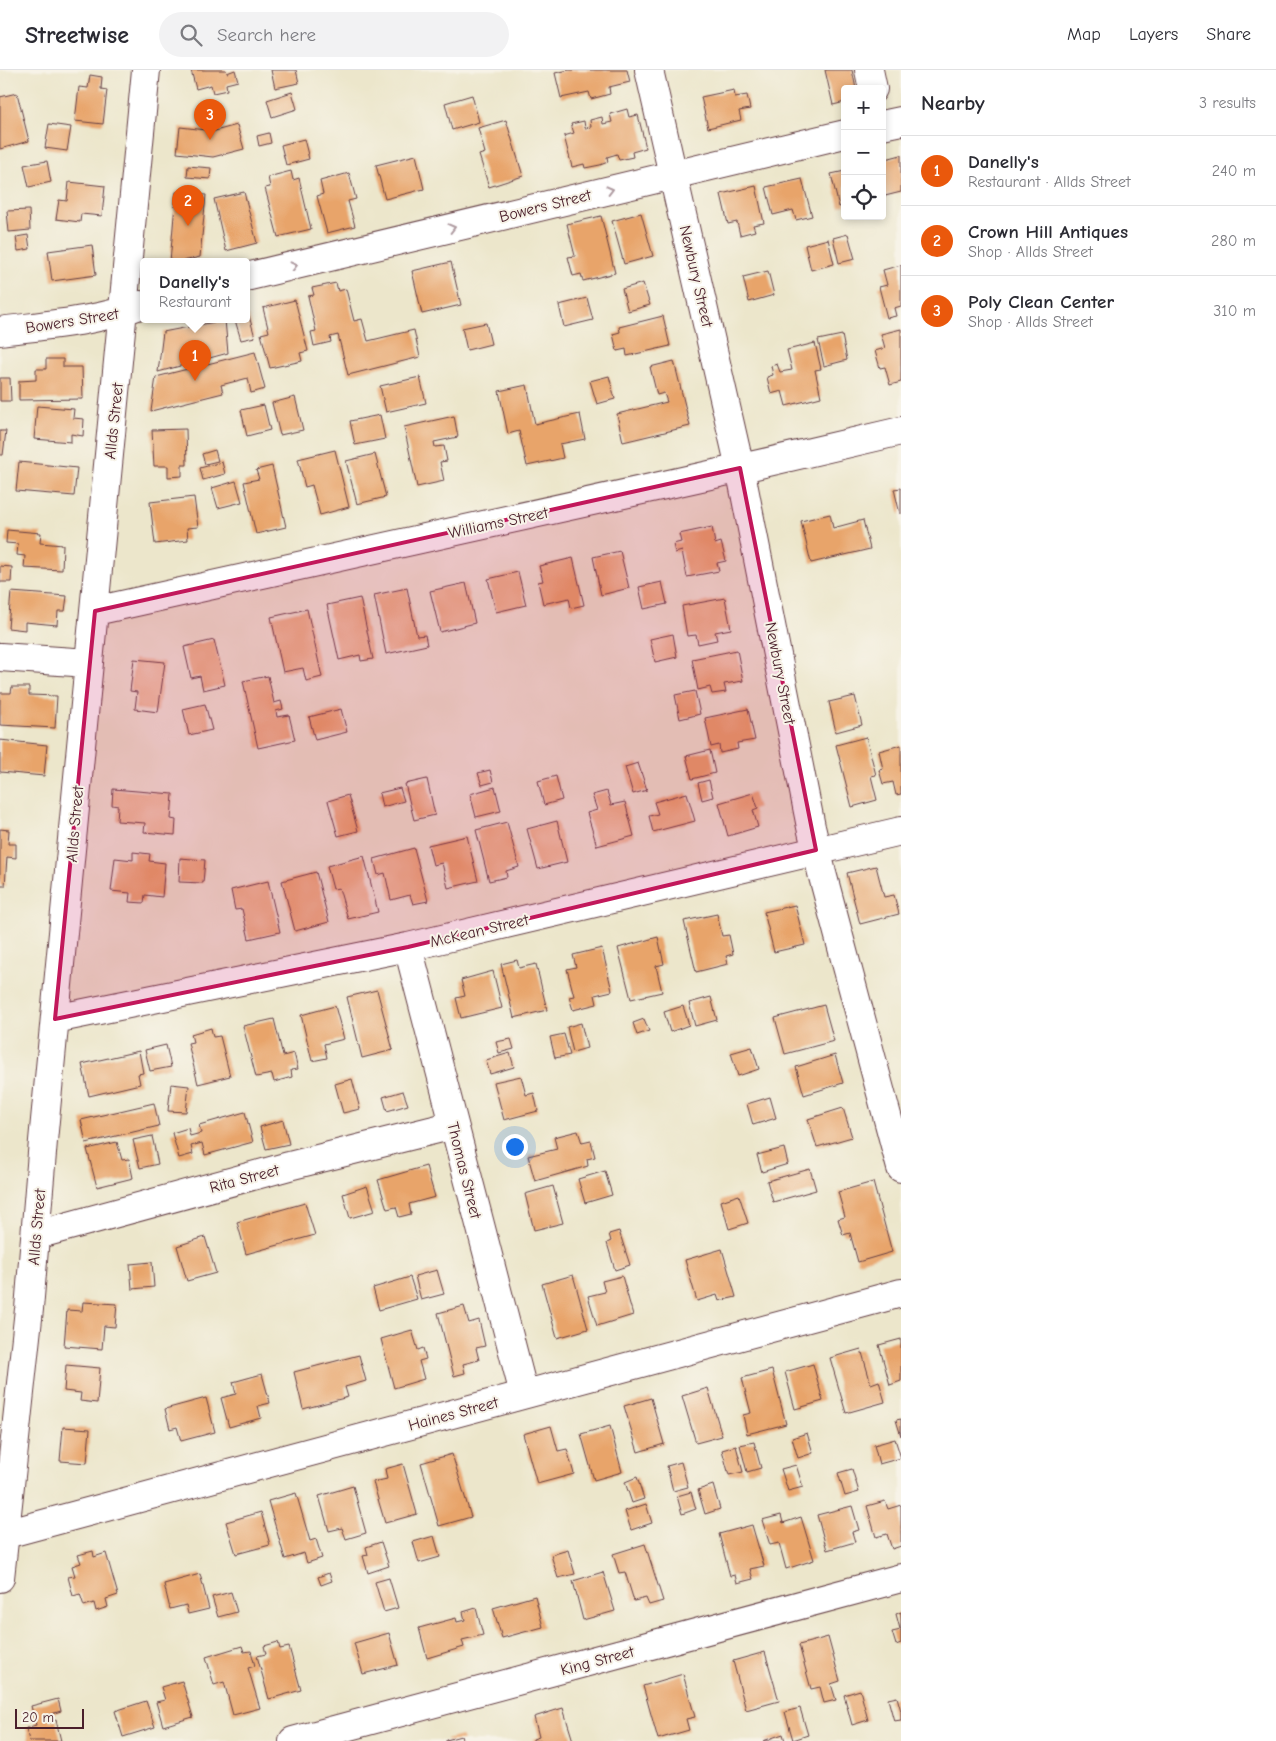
<!DOCTYPE html>
<html lang="en">
<head>
<meta charset="utf-8">
<style>
	body { margin:0; font-family:"Comic Neue",sans-serif; background:#f2f2f3; color:#2b2b33 }
	.controls { position:absolute; right:15px; top:15px; display:grid; overflow:hidden; border-radius:5px; box-shadow:0 2px 8px #0003 }
	.controls button { width:45px; height:45px; display:grid; place-items:center; padding:0; border:0; border-bottom:1px solid #e1e1e2; background:#fff; color:#2b2b33; font:25px sans-serif }
	.scale { position:absolute; left:15px; bottom:12px; width:69px; box-sizing:border-box; padding-left:5px; border:2px solid #4a1f2b; border-top:0; font-size:14px; line-height:18px; white-space:nowrap; color:#4a1f2b; -webkit-text-stroke:4px #f7f3e8; paint-order:stroke }
	.you { position:absolute; left:514px; top:1076px; width:18px; height:18px; margin:-12px; border:4px solid #fff; border-radius:50%; background:#1a73e8; box-shadow:0 0 0 8px #1a73e833 }
	.badge { display:grid; place-items:center; width:32px; height:32px; border-radius:50%; background:#ea580c; color:#fff; font-size:16px; font-weight:700 }
	.pin { position:absolute; translate:-50% -41px; filter:drop-shadow(0 1px 2px #0008) }
	.pin::after { content:''; position:absolute; top:26px; width:18px; height:15px; background:inherit; clip-path:polygon(0 0,100% 0,50% 100%) }
	.popup { position:absolute; left:140px; top:188px; width:110px; height:65px; box-sizing:border-box; display:grid; place-content:center; border-radius:5px; background:#fff; filter:drop-shadow(0 1px 4px #0005); font-size:16px; white-space:nowrap; color:#7c7c81 }
	.popup b { font-size:19px; color:#2b2b33 }
	.popup::after { content:''; position:absolute; left:50%; top:100%; margin-left:-10px; border:10px solid transparent; border-top-color:#fff }
	.list { margin:0; padding:0; list-style:none }
	h2 { display:flex; justify-content:space-between; align-items:center; height:65px; margin:0; padding:0 20px; font-size:21px }
	h2 small { font-size:16px; font-weight:400; color:#7c7c81 }
	.list li { display:grid; grid-template-columns:32px 1fr auto; gap:15px; align-items:center; box-sizing:border-box; height:70px; padding:0 20px; border-top:1px solid #e1e1e2 }
	.list b { display:block; font-size:19px; white-space:nowrap }
	.list p { margin:0; font-size:16px; white-space:nowrap; color:#7c7c81 }
	.list em { font-size:16px; font-style:normal; color:#7c7c81 }
	.icon { flex:none; width:28px; height:28px; fill:none; stroke:currentColor; stroke-width:2; stroke-linecap:round; stroke-linejoin:round }
	.map { position:relative; flex:none; width:901px; height:1671px; overflow:hidden }
	header { display:flex; align-items:center; gap:30px; box-sizing:border-box; height:70px; padding:0 25px; background:#fff; border-bottom:1px solid #e1e1e2 }
	header strong { font-size:24px }
	nav { display:flex; gap:28px; margin-inline-start:auto; font-size:18px }
	.search { width:350px; height:45px; background:#f2f2f3; display:flex; align-items:center; gap:12px; box-sizing:border-box; padding:0 18px; border-radius:28px; color:#7c7c81; font-size:19px }
	main { display:flex }
	aside { flex:1; background:#fff }
	.map>svg:first-child { display:block }
	.building { fill:#e8a46b }
	.lines { fill:none; stroke-linecap:round; stroke-linejoin:round }
	.minor-casing { stroke:#623d43; stroke-width:30 }
	.minor { stroke:#fff; stroke-width:28 }
	.oneway { stroke:#ae9aa0 }
	.marked { fill:#c2185b; fill-opacity:0.2; stroke:#c2185b; stroke-width:4; stroke-linejoin:round }
	.labels { text-anchor:middle; stroke-width:4; stroke-linejoin:round; paint-order:stroke }
	.street-label { font-size:16px; fill:#4a1f2b; stroke:#f7f3e8 }
</style>
</head>
<body>
<header>
<strong>Streetwise</strong>
<div class="search"><svg class="icon" aria-label="search" viewBox="0 0 24 24"><circle cx="10" cy="10" r="6"/><path d="M15 15l6 6"/></svg>Search here</div>
<nav><a>Map</a><a>Layers</a><a>Share</a></nav>
</header>
<main>
<div class="map">
<svg width="901" height="1671" viewBox="0 0 901 1671">
	<rect width="100%" height="100%" fill="#f7f3e8"/>
	<filter id="ink" filterUnits="userSpaceOnUse"><feTurbulence type="fractalNoise" baseFrequency=".02" numOctaves="2"/><feDisplacementMap in="SourceGraphic" scale="10" xChannelSelector="R" yChannelSelector="G"/><feConvolveMatrix kernelMatrix="1 2 1 2 8 2 1 2 1" color-interpolation-filters="sRGB"/></filter>
	<filter id="wash" filterUnits="userSpaceOnUse"><feTurbulence type="fractalNoise" baseFrequency=".0096" numOctaves="4" result="noise"/><feDisplacementMap in="SourceGraphic" scale="20" xChannelSelector="R" yChannelSelector="G"/><feGaussianBlur stdDeviation="1.12" result="paint"/><feColorMatrix in="noise" values="0 0 0 0 0 0 0 0 0 0 0 0 0 0 0 0 0 1.4 0 .05"/><feComposite in="paint" operator="in"/></filter>
	<g filter="url(#wash)">
		<rect width="100%" height="100%" fill="#ece6cb"/>
		<g id="blocks">
			<!-- building -->
			<path class="building" d="M191 0H226L227 3 235 0 238 11 226 14 227 20 213 23 211 15 196 19Z
				M271 0H296L299 13 275 18Z
				M569 0H627L630 12 609 17 610 24 591 29 589 22 561 28 555 3Z
				M825 0H852L856 19H845V32L833 35Z
				M90 5 102 7 101 19 107 20 103 54 75 51 79 17 88 18Z
				M734 20 735 27 747 25 750 39 739 41 741 50 708 58 701 27Z
				M292 22 297 39 272 47 267 30Z
				M17 23 29 71 0 79V27Z
				M472 25 479 52 452 60 445 33Z
				M627 39 629 47 638 45 646 78 632 82 633 87 619 90 617 84 607 87 608 92 600 95 585 98 584 94 572 97 564 66 574 63 571 54 584 51 585 58 591 57 590 50 602 47 603 54 612 52 610 44Z
				M506 50 523 106 489 117 479 85 485 83 478 58Z
				M49 54 71 57 67 81 45 78Z
				M237 55 244 79 213 87 177 83 180 57 215 61Z
				M269 63 271 73 259 76 257 66Z
				M304 69 309 89 286 95 281 75Z
				M416 85 424 119 385 129 376 95Z
				M901 85V122L885 126 882 116V90Z
				M47 91 51 112 29 117 24 95Z
				M188 96 211 98 210 109 187 107Z
				M291 101 293 110 299 108 311 159 278 167 265 118 270 117 268 107Z
				M845 101V135L839 137 831 104Z
				M349 103 356 129 348 131 355 156 327 163 317 126 323 124 320 111Z
				M802 109 812 146 796 150 793 140 773 145 766 117Z
				M69 112 105 116 102 146 81 144 80 152 56 149 59 130 67 131Z
				M756 116 764 153 753 155 755 161 740 165 737 152 728 154 721 124Z
				M176 122 206 125 200 187 179 192H170Z
				M244 122 257 173 226 181 214 129Z
				M29 140 30 160 9 162 7 141Z
				M641 143 653 186 624 194 612 151Z
				M601 146 615 203 583 211 581 204 573 206 568 187 575 186 567 154Z
				M848 164 855 189 839 193 833 168Z
				M28 165 30 179 18 181 16 167Z
				M828 169 834 194 811 200 805 175Z
				M92 175 96 205 52 211 48 181Z
				M451 192 461 235 422 244 412 201Z
				M901 195V236L894 238 896 246 887 248 879 217 887 215 883 200Z
				M768 201 774 225 749 232 743 207Z
				M336 213 338 221 346 219 354 251 362 249 368 271 414 260 420 287 348 305 338 265 330 267 331 272 314 276 311 262 316 261 308 226 314 225 312 218Z
				M643 213 650 235 628 241 622 219Z
				M587 228 593 250 564 257 559 235Z
				M295 230 308 281 300 283 302 291 270 298 261 264 269 262 263 238Z
				M249 246 255 267 241 270 235 250H246V247Z
				M663 246 670 276 627 286 626 279 617 281 613 264 620 262 619 257Z
				M225 250 228 283 158 302 163 262Z
				M486 253 491 274 467 280 462 258Z
				M901 259V312L890 315 885 297 880 298 875 281 885 278 881 264Z
				M842 265 847 290 824 296 818 270Z
				M815 273 821 299 815 300 821 327 786 336 782 321 771 324 767 307 773 305 771 296 777 294 780 302 792 300 787 280Z
				M255 282 265 319 251 323 248 308 221 315 223 323 151 341 156 307Z
				M46 289H63V297H82L83 329 19 330V311L36 310V299H46Z
				M674 291 690 356 623 372 617 344 667 332 664 323 657 325 650 297Z
				M609 306 615 329 597 334 590 311Z
				M420 307 426 333 386 342 380 316Z
				M0 308H10L11 331H0Z
				M527 315 535 354 580 344 585 369 560 374 563 388 527 396 519 361 508 364 499 321Z
				M295 327 303 360 280 365 272 333Z
				M264 335 270 360 247 366 241 340Z
				M37 336 74 339 73 348 84 349 83 366 71 364V372L34 369Z
				M380 345 385 369 355 375 350 351Z
				M454 346 458 367 434 372 435 377 444 376 447 391 440 392 444 411 417 417 404 357Z
				M186 359 187 395H182V406L168 407V396H154L152 360Z
				M0 361H6L3 385H0Z
				M215 380 218 391 205 394 202 384Z
				M335 380 349 437 320 445 312 415 305 417 298 389Z
				M375 384 386 427 357 434 346 391Z
				M19 392 77 398 74 426 16 421Z
				M222 392 225 404 203 410 200 398Z
				M272 396 286 457 256 464 244 412 259 409 256 400Z
				M236 411 242 432 218 438 212 418Z
				M901 418V444H900L894 419Z
				M194 427 198 457 187 458 188 470 155 474 150 432Z
				M830 444 833 458 863 450 870 479 811 493 801 451Z
				M712 457 715 474 721 472 726 491 717 493 719 501 687 507 682 481 675 483 673 474 681 472 679 464Z
				M7 460 41 463 40 473 63 475 62 500 24 498 25 486 17 485 18 474 6 473Z
				M620 481 629 518 601 525 593 487Z
				M573 488 584 535 571 538 569 528 543 534 538 512 543 511 539 496Z
				M0 496 12 497 11 512H0Z
				M518 502 526 535 496 542 488 509Z
				M662 512 667 534 644 539 639 517Z
				M466 513 475 553 440 562 430 521Z
				M407 518 417 566 425 565 427 575 386 584 374 525Z
				M11 522 67 526 65 541H58L57 555 25 552V560L8 558Z
				M360 528 373 589 361 591 360 585 339 590 327 535Z
				M725 528 731 559 715 562 717 570 698 574 696 565 687 566 682 536Z
				M307 539 322 607 306 611 303 598 283 602 271 547Z
				M673 564 677 587 655 592 650 569Z
				M214 570 225 615 203 620 200 606 191 608 184 577Z
				M737 580 743 611 724 614 726 622 712 624 710 617 698 620 692 589Z
				M134 589 165 592 158 642 135 639 137 622 130 621Z
				M268 606 274 633 281 631 283 639 276 641 277 647 289 645 295 670 258 678 243 611Z
				M12 617H29V625L57 626 55 658 0 655V623H11Z
				M695 621 700 644 680 649 675 625Z
				M855 626 862 655 836 662 829 632Z
				M205 634 212 660 189 665 183 639Z
				M341 639 347 662 315 670 309 647Z
				M748 639 755 670 737 673 738 679 720 683 719 675 711 677 705 648Z
				M866 667 876 705 871 706 877 730 852 737 836 675Z
				M0 670 47 675 44 706 0 702Z
				M901 675V724L896 725 893 712 883 714 879 700 883 699 879 681Z
				M710 680 715 703 692 709 686 686Z
				M638 693 647 720 633 724 625 697Z
				M490 700 493 712 482 715 478 703Z
				M556 706 562 730 544 735 538 711Z
				M427 709 435 745 414 750 405 714Z
				M709 710 713 727 702 730 698 713Z
				M495 717 501 741 476 747 470 724Z
				M400 718 404 731 382 737 379 723Z
				M113 719 173 724 171 749 176 750 175 765 144 762 145 753 117 751 118 736 112 735Z
				M607 721 611 735 625 732 634 766 597 776 587 743 597 740 592 725Z
				M687 723 695 751 653 762 649 746 658 744 654 732Z
				M753 723 758 738 753 740 758 757 728 766 719 733Z
				M348 725 358 761 338 766 328 731Z
				M557 751 567 792 538 799 527 759Z
				M507 752 519 797 506 801 507 807 489 811 476 760Z
				M0 759 9 760 8 774H16V788L7 787 5 816H0Z
				M467 766 478 811 448 818 442 793 433 795 428 775Z
				M414 778 428 831 413 834 410 825 391 830 385 803 378 805 374 789Z
				M133 782 150 784 149 791 165 793 162 827 145 825 144 833 129 832 130 823 111 821 115 788 133 790Z
				M364 786 378 842 348 849 339 818 333 819 327 796Z
				M180 788 205 790 203 813 179 812Z
				M876 796 884 827 894 825 899 844 860 854 847 803Z
				M316 802 329 852 295 861 282 811Z
				M268 811 280 862 249 869 242 839 235 840 231 820Z
				M795 835 805 875 774 882 764 842Z
				M717 844 722 866 729 865 733 884 726 886 728 894 696 902 684 851Z
				M658 867 664 894 656 896 662 922 631 929 618 878Z
				M602 878 612 921 595 925 597 934 573 940 569 927 574 926 567 899 576 897 573 885Z
				M517 890 519 898 536 894 547 940 514 948 501 894Z
				M493 901 502 938 461 948 456 928 465 926 461 910Z
				M377 920 393 980 362 988 347 927Z
				M711 927 717 950 695 956 689 933Z
				M824 935 834 971 785 984 775 948Z
				M335 936 344 969 324 974 327 988 312 991 301 945Z
				M683 936 689 955 670 962 664 942Z
				M274 949 283 986 294 983 298 999 291 1000 292 1007 274 1012 272 1004 256 1007 243 956Z
				M644 949 649 961 637 965 633 953Z
				M581 953 587 978 573 982 567 957Z
				M211 958 213 967 220 966 230 1006 198 1014 188 973 193 972 191 964Z
				M564 964 570 985 555 988 550 967Z
				M511 969 514 979 499 983 496 972Z
				M166 975 171 997 150 1001 145 980Z
				M752 977 759 999 738 1006 731 983Z
				M139 981 143 1003 138 1004 140 1014 89 1026 82 994Z
				M510 983 514 997 490 1004 486 990Z
				M835 985 843 1013 804 1025 796 997Z
				M521 1006 526 1025 534 1023 538 1041 504 1050 494 1012Z
				M352 1009 360 1039 343 1043 335 1014Z
				M171 1014 189 1016 186 1042 168 1041Z
				M403 1021 408 1035 387 1041 383 1027Z
				M770 1027 776 1048 753 1055 747 1034Z
				M154 1033 159 1056 86 1073 81 1050Z
				M843 1038 852 1067 817 1077 808 1049Z
				M245 1042 253 1072 205 1085 202 1073 191 1076 193 1084 179 1088 172 1063 188 1058 190 1066 201 1063 199 1055Z
				M283 1050 289 1074 266 1079 260 1057Z
				M578 1061 582 1073 591 1071 595 1087 587 1089 588 1096 535 1111 528 1086 557 1079 554 1067Z
				M152 1066 158 1094 140 1098 133 1070Z
				M117 1072 122 1090 129 1089 133 1108 97 1117 87 1079Z
				M784 1078 788 1094 762 1102 757 1085Z
				M426 1096 435 1127 409 1134 411 1144 399 1147 396 1137 387 1139 378 1110Z
				M810 1099 816 1120 773 1132 767 1111Z
				M605 1101 612 1125 585 1133 578 1109Z
				M873 1112 892 1182 858 1192 850 1163 843 1165 838 1149 845 1147 838 1122Z
				M367 1116 375 1141 350 1148 343 1124Z
				M553 1116 563 1153 534 1160 525 1124Z
				M739 1125 748 1153 729 1159 721 1131Z
				M305 1133 315 1165 246 1184 237 1152Z
				M619 1161 630 1195 615 1200 607 1173 611 1171 609 1164Z
				M205 1167 216 1203 187 1211 177 1176Z
				M722 1179 736 1227 719 1231 717 1225 697 1231 685 1190Z
				M152 1192 154 1217 132 1219 130 1194Z
				M437 1200 444 1224 421 1230 415 1206Z
				M573 1205 588 1259 557 1268 542 1214Z
				M622 1206 633 1245 597 1256 588 1226 605 1222 602 1211Z
				M410 1207 417 1229 379 1240 373 1218Z
				M83 1232 117 1234 115 1257 104 1256 102 1279 64 1276 67 1240 82 1241Z
				M464 1236 469 1253 479 1250 485 1276 476 1278 479 1290 463 1294 465 1303 454 1306 438 1243Z
				M412 1260 418 1280 423 1278 426 1289 419 1291 424 1309 394 1318 381 1269Z
				M901 1269V1311L890 1315 879 1275Z
				M861 1279 871 1314 879 1311 885 1332 846 1343 830 1288Z
				M359 1285 366 1311 345 1317 348 1327 303 1339 294 1302Z
				M813 1294 823 1331 795 1339 785 1302Z
				M66 1295 100 1298 97 1333 80 1331 81 1323 64 1321Z
				M772 1300 786 1354 747 1364 743 1345 751 1343 742 1308Z
				M262 1304 270 1333 258 1336 261 1348 229 1357 221 1328 236 1324 233 1312Z
				M708 1318 722 1366 696 1373 682 1326Z
				M206 1328 215 1362 181 1371 177 1357 170 1359 165 1339Z
				M651 1328 664 1374 638 1382 624 1336Z
				M901 1349V1366L896 1350Z
				M551 1356 558 1381 567 1379 574 1404 537 1414 523 1364Z
				M610 1356 622 1402 594 1410 581 1364Z
				M63 1357 90 1359 87 1393 60 1391Z
				M807 1363 813 1383 798 1388 792 1368Z
				M895 1369 901 1388 879 1394 874 1375Z
				M754 1372 761 1398 747 1402 740 1375Z
				M736 1376 743 1402 729 1405 722 1380Z
				M452 1384 471 1447 439 1456 421 1393Z
				M681 1392 688 1417 673 1421 667 1396Z
				M403 1394 417 1444 385 1453 373 1412 387 1409 385 1399Z
				M796 1395 803 1417 788 1421 781 1399Z
				M852 1399 859 1422 845 1426 838 1403Z
				M637 1407 644 1429 632 1433 625 1412Z
				M713 1415 720 1439 705 1444 698 1420Z
				M353 1416 366 1463 346 1469 342 1458 329 1461 319 1426Z
				M691 1422 696 1439 682 1444 677 1426Z
				M296 1423 310 1471 316 1469 322 1488 307 1493 304 1483 285 1489 268 1431Z
				M885 1431 888 1439 901 1435V1476L892 1479 887 1464 876 1467 867 1436Z
				M646 1434 652 1453 631 1460 625 1441Z
				M852 1436 859 1460 852 1462 855 1472 827 1480 817 1445Z
				M261 1442 270 1475 236 1484 226 1452Z
				M781 1445 783 1453 801 1447 814 1490 786 1499 779 1473 770 1475 762 1450Z
				M752 1455 764 1496 750 1499 753 1509 737 1513 735 1505 730 1506 719 1464Z
				M434 1466 440 1487 419 1493 413 1472Z
				M381 1472 389 1496 368 1503 363 1486 368 1485 366 1477Z
				M645 1474 663 1531 649 1535 646 1528 634 1531 625 1502 619 1503 613 1484Z
				M568 1480 575 1504 558 1508 551 1485Z
				M93 1481 94 1487 106 1483 118 1525 106 1529 108 1537 96 1541 94 1533 84 1536 80 1524 73 1526 68 1507 75 1506 72 1496 81 1493 78 1485Z
				M603 1502 615 1541 583 1550 573 1511Z
				M329 1503 332 1511 321 1515 318 1507Z
				M200 1504 209 1539 188 1544 186 1535 170 1539 164 1514Z
				M389 1508 398 1538 384 1542 375 1512Z
				M231 1522 237 1542 218 1547 212 1527Z
				M535 1526 543 1557 502 1568 493 1538Z
				M476 1538 483 1565 462 1570 464 1577 427 1588 419 1558 456 1548 457 1552 465 1550 463 1542Z
				M901 1542V1559H900L896 1544Z
				M901 1560V1573L896 1575 892 1562Z
				M389 1563 398 1595 363 1604 354 1573Z
				M828 1567 840 1611 831 1614 836 1630 824 1633 820 1617 811 1619 799 1575Z
				M278 1572 280 1579 289 1577 301 1620 269 1629 257 1586 266 1584 264 1576Z
				M242 1576 244 1582 251 1581 255 1596 248 1598 260 1638 233 1645 224 1612 214 1615 206 1587Z
				M765 1582 779 1631 746 1640 733 1591Z
				M683 1604 695 1647 686 1649 689 1660 658 1669 643 1616Z
				M182 1611 193 1647 163 1656 156 1632 165 1630 161 1617Z
				M860 1620 868 1650 852 1655 844 1625Z
				M897 1627 901 1641V1650L894 1651 888 1629Z
				M58 1629 61 1641 48 1645 50 1652 56 1650 61 1671H29L26 1658 36 1655 31 1636Z
				M146 1631 155 1657 123 1667 115 1641Z
				M563 1638 573 1671H533V1669L539 1667 534 1647Z
				M800 1638 808 1665 793 1670 785 1642Z
				M783 1664 785 1671H763Z
				M461 1666 463 1671H446V1670Z"/>
		</g>
	</g>
	<g filter="url(#ink)">
		<use href="#blocks" fill-opacity="0" stroke="#623d43" stroke-width="1"/>
		<g class="lines">
			<defs>
				<path id="minor" d="M649 0 740 398 811 757 822 803 901 1098
					M869 0 873 19
					M882 55 901 51
					M246 207 845 64
					M0 261C46 255 96 252 140 235
					M95 541 755 395 901 361
					M0 587 89 593
					M408 877 524 1324
					M55 949 408 877 901 761
					M36 1165 289 1096 454 1055
					M6 1464 901 1223
					M0 1508 29 1239 43 1071 146 0
					M293 1671 901 1508"/>
			</defs>
			<!-- minor casing -->
			<use href="#minor" class="minor-casing"/>
			<!-- minor -->
			<use href="#minor" class="minor"/>
		</g>
		<!-- one-way arrows -->
		<defs><path id="oneway-chevron" d="M-2-3.5L2.5 0L-2 3.5" fill="none" stroke-width="1.6" stroke-linecap="round" stroke-linejoin="round" transform="scale(1.25)"/></defs>
		<g class="oneway">
			<use href="#oneway-chevron" transform="translate(610 120) rotate(-14)"/>
			<use href="#oneway-chevron" transform="translate(452 158) rotate(-14)"/>
			<use href="#oneway-chevron" transform="translate(294 196) rotate(-14)"/>
		</g>
	</g>
	<!-- marked area -->
	<path class="marked" d="M740 398 816 780 408 877 55 949 95 541Z"/>
	<g class="labels">
		<!-- street labels -->
		<g class="street-label">
			<text transform="translate(545 135) rotate(-14)" y="6">Bowers Street</text>
			<text transform="translate(697 206) rotate(77)" y="6">Newbury Street</text>
			<text transform="translate(72 250) rotate(-9)" y="6">Bowers Street</text>
			<text transform="translate(113 351) rotate(-84)" y="6">Allds Street</text>
			<text transform="translate(498 452) rotate(-12)" y="6">Williams Street</text>
			<text transform="translate(781 603) rotate(79)" y="6">Newbury Street</text>
			<text transform="translate(74 754) rotate(-85)" y="6">Allds Street</text>
			<text transform="translate(479 860) rotate(-13)" y="6">McKean Street</text>
			<text transform="translate(465 1100) rotate(76)" y="6">Thomas Street</text>
			<text transform="translate(244 1108) rotate(-15)" y="6">Rita Street</text>
			<text transform="translate(36 1157) rotate(-85)" y="6">Allds Street</text>
			<text transform="translate(453 1343) rotate(-15)" y="6">Haines Street</text>
			<text transform="translate(597 1590) rotate(-15)" y="6">King Street</text>
		</g>
	</g>
</svg>
<div class="controls">
<button>+</button>
<button>−</button>
<button><svg class="icon" aria-label="locate" viewBox="0 0 24 24"><circle cx="12" cy="12" r="6"/><path d="M12 2v4M12 18v4M2 12h4M18 12h4"/></svg></button>
</div>
<div class="scale">20 m</div>
<div class="you"></div>
<div class="pin badge" style="left:195px;top:311px">1</div>
<div class="popup"><b>Danelly's</b>Restaurant</div>
<div class="pin badge" style="left:188px;top:156px">2</div>
<div class="pin badge" style="left:210px;top:70px">3</div>
</div>
<aside>
<h2>Nearby<small>3 results</small></h2>
<ul class="list">
<li><span class="badge">1</span><div><b>Danelly's</b><p>Restaurant · Allds Street</p></div><em>240 m</em></li>
<li><span class="badge">2</span><div><b>Crown Hill Antiques</b><p>Shop · Allds Street</p></div><em>280 m</em></li>
<li><span class="badge">3</span><div><b>Poly Clean Center</b><p>Shop · Allds Street</p></div><em>310 m</em></li>
</ul>
</aside>
</main>
</body>
</html>
